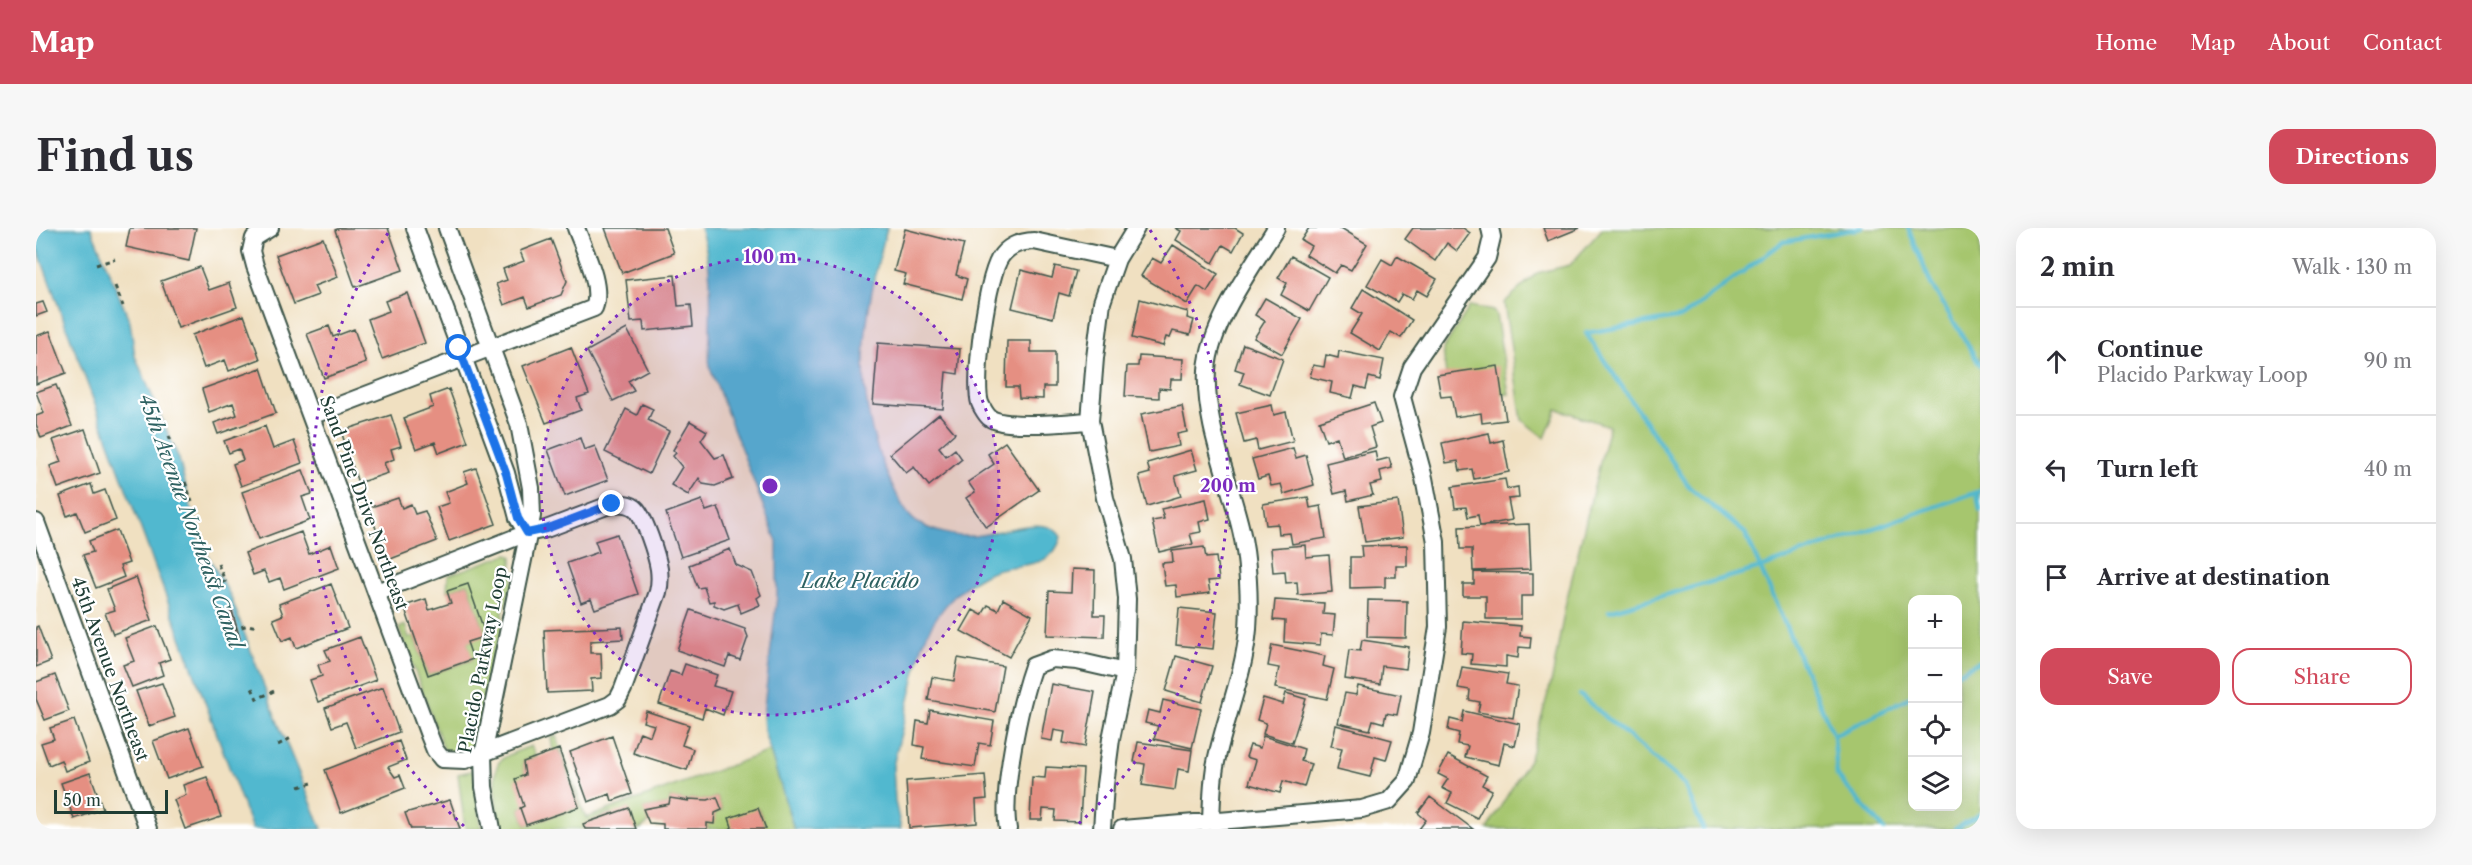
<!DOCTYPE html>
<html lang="en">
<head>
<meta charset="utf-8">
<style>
	body { margin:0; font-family:"Libre Caslon Text",serif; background:#f7f7f7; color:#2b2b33 }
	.controls { position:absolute; right:18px; bottom:18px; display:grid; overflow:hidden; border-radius:12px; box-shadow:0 6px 24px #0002 }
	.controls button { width:54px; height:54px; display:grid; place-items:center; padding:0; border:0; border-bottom:2px solid #e1e1e2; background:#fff; color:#2b2b33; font:30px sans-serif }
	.scale { position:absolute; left:18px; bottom:15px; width:114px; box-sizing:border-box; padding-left:6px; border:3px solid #1f3d34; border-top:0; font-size:16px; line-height:21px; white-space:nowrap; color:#1f3d34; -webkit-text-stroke:4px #fff; paint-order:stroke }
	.stop { position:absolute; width:18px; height:18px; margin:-14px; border:4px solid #1a73e8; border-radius:50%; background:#fff }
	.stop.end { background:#1a73e8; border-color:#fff; box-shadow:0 2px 6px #0008 }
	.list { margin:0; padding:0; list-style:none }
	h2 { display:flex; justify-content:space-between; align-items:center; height:78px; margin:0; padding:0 24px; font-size:26px }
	h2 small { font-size:20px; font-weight:400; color:#7c7c81 }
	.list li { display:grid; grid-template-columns:39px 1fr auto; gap:18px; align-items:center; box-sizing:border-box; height:108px; padding:0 24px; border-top:2px solid #e1e1e2 }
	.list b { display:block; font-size:22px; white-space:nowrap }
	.list p { margin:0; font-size:20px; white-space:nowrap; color:#7c7c81 }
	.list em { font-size:20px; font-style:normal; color:#7c7c81 }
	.actions { display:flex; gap:12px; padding:18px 24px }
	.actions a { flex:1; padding:14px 0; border:2px solid #d1495b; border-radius:18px; text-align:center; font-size:21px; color:#d1495b }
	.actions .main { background:#d1495b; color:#fff }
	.icon { flex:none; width:33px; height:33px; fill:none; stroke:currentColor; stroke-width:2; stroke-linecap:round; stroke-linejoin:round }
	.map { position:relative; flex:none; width:1944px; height:601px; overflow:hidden; border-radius:18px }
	header { display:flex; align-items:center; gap:36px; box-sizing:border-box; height:84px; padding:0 30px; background:#d1495b; color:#fff }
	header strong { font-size:28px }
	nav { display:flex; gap:33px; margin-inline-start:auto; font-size:21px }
	.intro { display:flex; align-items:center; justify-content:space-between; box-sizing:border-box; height:144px; padding:0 36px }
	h1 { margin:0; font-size:42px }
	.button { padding:15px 27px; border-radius:18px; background:#d1495b; color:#fff; font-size:21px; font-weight:700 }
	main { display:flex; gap:36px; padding:0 36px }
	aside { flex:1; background:#fff; border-radius:18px; box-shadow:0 6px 24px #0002 }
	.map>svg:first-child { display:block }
	.green { fill:#a6c66e; stroke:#628251; stroke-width:1.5; fill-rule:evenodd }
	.water { fill:#51b8cf; stroke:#387a82; stroke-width:1.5 }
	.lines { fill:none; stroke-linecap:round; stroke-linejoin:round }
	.stream { stroke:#51b8cf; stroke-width:4.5 }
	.building { fill:#e58f82 }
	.minor-casing { stroke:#3e5549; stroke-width:20 }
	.path { stroke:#3e5549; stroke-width:3; stroke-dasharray:4.5 4.5; stroke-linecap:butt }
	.minor { stroke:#fff; stroke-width:16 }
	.route { stroke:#1a73e8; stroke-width:8 }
	.ring { fill:none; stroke:#7b2cbf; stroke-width:3; stroke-dasharray:3 6 }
	.labels { text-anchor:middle; stroke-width:4.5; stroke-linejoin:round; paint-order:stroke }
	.street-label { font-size:18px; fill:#1f3d34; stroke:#fff }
	.water-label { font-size:20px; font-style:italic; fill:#2e6262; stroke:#fff }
	.centre { fill:#7b2cbf; stroke:#fff; stroke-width:3 }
	.ring-label { font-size:18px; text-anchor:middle; font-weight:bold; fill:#7b2cbf; stroke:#fff; stroke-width:4.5; stroke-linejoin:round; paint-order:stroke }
</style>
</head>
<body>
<header>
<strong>Map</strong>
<nav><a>Home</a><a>Map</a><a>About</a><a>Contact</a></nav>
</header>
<div class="intro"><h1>Find us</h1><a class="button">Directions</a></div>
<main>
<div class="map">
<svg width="1944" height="601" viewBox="0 0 1944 601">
	<rect width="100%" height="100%" fill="#fff"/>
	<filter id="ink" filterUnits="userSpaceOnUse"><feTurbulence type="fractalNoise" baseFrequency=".0167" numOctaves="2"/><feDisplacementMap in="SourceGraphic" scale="12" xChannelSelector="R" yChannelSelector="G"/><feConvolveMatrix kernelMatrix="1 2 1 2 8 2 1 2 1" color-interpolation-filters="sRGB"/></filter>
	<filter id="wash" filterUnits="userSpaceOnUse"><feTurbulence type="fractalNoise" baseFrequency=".008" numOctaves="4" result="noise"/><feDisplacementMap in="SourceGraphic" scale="24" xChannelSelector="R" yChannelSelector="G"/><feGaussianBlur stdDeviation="1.35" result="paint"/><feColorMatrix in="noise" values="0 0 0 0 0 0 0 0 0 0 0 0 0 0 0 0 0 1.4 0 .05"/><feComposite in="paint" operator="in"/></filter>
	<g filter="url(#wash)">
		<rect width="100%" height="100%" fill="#f0e0c1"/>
		<!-- green -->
		<path class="green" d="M1567 0H1944V601H1451L1494 530 1516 451 1530 374 1573 198 1521 181 1509 210 1486 192 1468 75 1501 45 1534 37ZM1876 371H1922V578H1876Z
			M1434 78 1457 83 1460 87 1473 166 1463 167 1410 148 1407 121Z
			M472 326 476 328 477 357 467 383 465 414 439 515 432 524H409L363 400 369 397 373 410 378 408 392 447 436 432 431 414 450 407 432 356 411 363 412 347Z
			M520 508 550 590 734 523 758 601H730L722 580 694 601H671V595L678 596 679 585 686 582 681 569 672 572 653 571V573L634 570 633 576 608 581 613 595 606 599V601H598L577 591 574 585 550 595 552 601H464C462 586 453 542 465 532 473 525 486 522 495 518L500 528 487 534 489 547 488 578 484 580 490 597 543 579 523 522 517 523 515 510Z
			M435 543H438L445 601H429L422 546Z"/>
		<!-- water -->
		<path class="water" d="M0 0H55L94 94 99 128 143 231 163 312 194 367 240 490 286 601H216L0 17Z
			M664 0H851C827 89 813 167 855 254 861 267 869 287 882 295 896 303 919 309 935 308 959 308 1011 283 1025 309 1015 347 975 331 948 347 919 362 897 388 886 418L857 538 859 573 865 601H758L728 503 727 487 741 368V314L674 140C672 127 674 115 674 103 675 68 676 33 664 0Z"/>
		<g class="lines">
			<!-- stream -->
			<path class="stream" d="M1826 0 1747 14 1646 89 1550 105 1654 260 1709 305 1798 508 1801 548 1848 601
				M1872 0 1895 56 1944 137
				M1941 265 1944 282
				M1573 383 1721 341 1944 263
				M1922 445 1944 433
				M1544 467 1648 556 1667 601
				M1798 508 1876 468
				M1919 601 1944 586"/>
		</g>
		<g id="blocks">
			<!-- building -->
			<path class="building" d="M94 0H160L153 33 90 19Z
				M304 0H352L367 42 319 59 299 2Z
				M569 0H629L638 25 586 45Z
				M1139 0H1199L1207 5 1197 23 1187 17 1177 35 1140 12 1145 3Z
				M1273 0H1305L1331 16 1315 42 1305 37 1299 45 1270 27 1275 18 1265 12Z
				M1377 0H1427L1434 5 1421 23 1411 15 1399 33 1369 11Z
				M1507 0H1544L1512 13Z
				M869 1 928 16 920 47 931 51 926 71 867 56 870 46 858 43Z
				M287 10 302 49 278 58 282 67 258 76 240 27Z
				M515 11 531 53 525 67 493 79 489 69 468 77 460 56 471 52 467 41 488 33 484 23Z
				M1137 17 1182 46 1171 64 1162 58 1151 76 1105 48 1116 30 1125 35Z
				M1255 28 1292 49 1273 83 1245 67 1251 55 1242 50Z
				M1361 28 1401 51 1391 68 1381 62 1376 71 1366 66 1361 74 1331 57 1346 31 1356 37Z
				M1019 38 1040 43 1033 68 1023 65 1017 90 976 80 985 42 1016 50Z
				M164 39 173 62 193 55 201 79 142 100 125 53Z
				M639 47 642 78 655 77 657 98 608 103 607 93 595 94 590 52Z
				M1327 61 1376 92 1365 110 1355 104 1344 123 1314 105 1326 86 1316 80Z
				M371 65 389 115 346 131 332 91 353 83 349 73Z
				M1229 70 1266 91 1246 126 1218 110 1229 93 1219 87Z
				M1104 71 1152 84 1151 90 1158 92 1154 107 1137 103 1134 110 1130 109 1127 118 1096 110Z
				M7 74 11 84 0 88V76Z
				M208 87 224 131 193 143 189 132 168 140 156 107Z
				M293 98 297 109 318 101 330 135 288 150 271 106Z
				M591 101 612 142 592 153 598 163 577 173 551 123Z
				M14 103 30 145 0 156V108Z
				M971 113H995V124H1019V159H1007V171L983 170 982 159H970Z
				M842 115 924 121 922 146 910 144 907 181 837 176Z
				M1207 116 1247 131 1234 167 1204 156 1208 144 1199 141Z
				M535 119 553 166 541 170 545 182 510 195 487 138Z
				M1303 123 1348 132 1344 152 1333 149 1330 161 1319 158 1316 170 1294 165 1296 154 1274 149 1277 137 1288 139 1290 127 1302 130Z
				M1103 128 1147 131 1146 151H1135L1134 161 1123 160V170L1089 168 1091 138H1102Z
				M1462 138 1470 192 1446 195 1445 185 1419 189 1415 168 1405 169 1401 147Z
				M225 140 240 185 182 206 178 195 201 187 197 175 173 184 166 161Z
				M20 157 36 198 5 210 0 196V188L8 185 0 164Z
				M413 161 432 214 403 225 399 214 380 221 368 190 397 179 394 168Z
				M1338 175 1345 195 1334 199 1340 219 1307 229 1301 209 1290 213 1283 193Z
				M606 176 617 181 612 192 633 203 613 246 569 224 590 181 601 187Z
				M1236 177 1238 187 1250 184 1257 213 1222 222 1220 212 1208 215 1200 185Z
				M1146 178 1151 204 1141 206 1143 218 1113 224 1105 186Z
				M903 186 919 205 903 219 910 228 919 221 926 231 893 258 878 239 870 245 854 226Z
				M355 187 365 218 355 221 358 231 348 235 352 245 322 255 305 203Z
				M654 193 671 203 665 212 679 230 688 227 697 251 679 258 667 256 663 250 652 267 635 257 646 239 637 228 640 225 637 222Z
				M229 198 237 221 258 213 266 235 205 258 197 236 207 232 203 221 193 225 188 213Z
				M49 201 64 245 22 260 14 238 25 234 17 212Z
				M1453 205 1455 215 1467 212 1473 244 1438 251 1436 241 1424 243 1422 233 1410 235 1406 215Z
				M544 210 548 222 559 218 572 252 529 268 512 222Z
				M969 214 1003 262 950 299 930 270 939 264 932 254 958 236 952 226Z
				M1257 220 1260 230 1270 227 1278 257 1248 266 1245 256 1235 258 1232 248 1222 251 1216 231Z
				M1155 222 1161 242 1139 248 1145 268 1111 278 1103 248 1114 245 1111 235Z
				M1339 223 1341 233 1353 230 1356 240 1344 243 1346 254 1334 257 1337 267 1312 273 1310 263 1298 266 1290 235Z
				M440 240 460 296 413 313 401 279 413 275 409 264 432 255 428 244Z
				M267 242 276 266 266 269 274 292 223 311 206 264Z
				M1469 251 1471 261 1482 259 1483 270 1472 271 1476 292 1444 298 1442 287 1432 289 1430 279 1419 280 1416 259Z
				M55 256 58 266 69 262 80 292 49 304 41 284 31 288 24 268Z
				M1272 269 1274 280 1285 278 1290 310 1256 316 1254 305 1243 306 1242 296 1230 297 1227 276Z
				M362 270 366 280 375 276 379 286 389 283 401 313 352 332 332 280Z
				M1170 271 1174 291 1163 294 1165 304 1154 306 1157 316 1123 324 1116 293 1128 291 1125 281Z
				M666 272 670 283 682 279 694 312 645 329 630 285Z
				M1362 273 1367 309 1329 314 1323 278Z
				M1493 296 1495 341 1437 343 1436 321H1424L1423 299Z
				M81 302 93 335 84 338 88 349 60 360 47 327 57 324 53 313Z
				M265 304 273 326 295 317 303 340 248 361 244 350 233 354 228 343 217 347 209 325Z
				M581 306 602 366 559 381 555 371 545 375 531 335 563 324 559 313Z
				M1269 317 1270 329 1293 327 1296 364 1262 367 1261 354 1250 355 1249 343 1237 344 1235 320Z
				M1371 317V338H1360V349H1349V359L1314 360V329H1326L1325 318Z
				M1168 319 1170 330 1180 329 1183 352 1172 353 1174 365 1141 369 1140 357 1129 358 1126 335 1137 334 1136 323Z
				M694 321 700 337 716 344 725 367 721 370 724 377 705 385 702 376 688 381 678 377V373L673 374 668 359 662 360 653 337Z
				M1036 341 1059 342 1058 387H1069L1068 409 1011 407 1013 363 1035 364Z
				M1438 344 1497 345V368H1485V391H1450V368H1427V356H1438Z
				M100 349 116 392 77 406 69 385 79 382 71 361Z
				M295 356 312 400 260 420 256 409 246 413 237 391 247 387 243 376Z
				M432 356 450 408 431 414 437 431 392 447 368 378 390 371 393 382 415 375 411 363Z
				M967 371 996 387 973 429 925 403 937 382 946 387 952 377 962 382Z
				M1239 372 1288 375 1287 386 1299 387 1297 407 1285 406 1284 417 1248 414 1249 393 1237 392Z
				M1332 372 1371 373 1370 410 1331 409Z
				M1143 380 1181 384 1177 421 1140 417Z
				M655 382 709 401 712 409 704 432 693 428 689 439 641 422Z
				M196 383 204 411 195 413 187 386Z
				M1427 393 1485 398 1484 408 1495 409 1494 420 1483 419 1482 430 1470 428V439L1435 436 1436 426 1425 425Z
				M2 398 15 433 0 439V399Z
				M121 398 134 431 123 435 127 447 96 459 87 437 98 433 89 410Z
				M586 399 587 411 554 413V425H565L566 450 555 451 556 463 511 465 508 402Z
				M324 409 340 452 282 474 274 452 286 448 282 437 294 433 289 422Z
				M1326 412 1373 419 1370 441 1346 438 1344 456 1309 451 1313 422 1324 423Z
				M1236 417 1289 428 1287 438 1298 441 1291 471 1239 460 1243 440 1232 438Z
				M1140 428 1176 438 1166 474 1130 463Z
				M922 430 967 438 959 484 892 472 896 449 918 453Z
				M649 436 681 447 677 458 695 463 687 487 669 480 666 490 623 476 634 443 645 447Z
				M1426 439 1472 446 1470 456 1482 458 1477 490 1442 484 1444 474 1433 472 1434 462 1422 460Z
				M19 447 33 483 9 492 0 471V454Z
				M126 455 139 489 113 498 100 463Z
				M1015 456 1059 464 1049 519 1027 515 1029 504 1018 502 1016 513 1005 511Z
				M1322 458 1365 467 1361 487 1350 485 1348 495 1337 492 1334 502 1302 495 1309 465 1320 467Z
				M347 459 363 504 320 520 310 494 296 499 289 480Z
				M1250 465 1270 471 1256 515 1227 506 1230 495 1221 492 1227 470 1247 476Z
				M1127 472 1165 481 1156 520 1118 511 1122 498 1109 495 1112 482 1124 485Z
				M894 482 958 493 954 517 943 515 939 539 886 531 888 519 878 517 881 493 892 495Z
				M610 483 653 497 646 517 657 521 651 542 597 525 604 504 614 508 618 497 607 494Z
				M1428 483 1484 496 1479 518 1468 515 1463 537 1429 529 1432 518 1421 516 1423 505 1412 502 1414 491 1426 494Z
				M38 492 53 534 29 543 25 532 13 537 5 515 18 511 14 500Z
				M1300 497 1356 512 1350 532 1339 529 1334 549 1301 541 1306 520 1295 518Z
				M153 500 167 538 131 551 117 513Z
				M576 508 596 566 576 573 574 566 552 574 534 524Z
				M1227 508 1268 521 1265 533 1275 536 1268 559 1247 553 1244 565 1213 556 1220 532 1210 529 1214 517 1224 520Z
				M363 513 370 532 352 539 359 549 364 547 369 560 305 585 289 542Z
				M1102 514 1156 522 1153 543 1142 541 1139 562 1106 557 1109 536 1098 534Z
				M523 521 543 579 490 597 484 580 488 578 479 551 489 547 487 534Z
				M1412 527 1451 548 1446 557 1456 562 1441 590 1411 575 1416 565 1406 560 1412 551 1402 546Z
				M1010 539 1047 541 1044 594 1019 593 1020 582 1007 581 1006 592H994L996 549 1009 550Z
				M54 545 67 581 38 591 25 555Z
				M949 547 951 571 940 572 941 595 873 600 870 553Z
				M171 549 185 589 149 601 138 572 150 567 147 557Z
				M681 569 686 582 679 585 678 596 671 595V601H627V596L613 595 607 581 633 576 634 570 653 573 652 571 672 572Z
				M1394 569 1437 601H1383L1390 592 1382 585Z
				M414 572 424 601H375L369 585Z
				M593 580 600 601H549L547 596Z
				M722 580 730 601H694L696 599 693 590Z"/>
		</g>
	</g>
	<g filter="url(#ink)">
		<use href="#blocks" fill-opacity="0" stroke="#3e5549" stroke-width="1.5"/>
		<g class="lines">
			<defs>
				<path id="minor" d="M234 0 218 10 215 23 219 38 393 507 399 522 406 531 429 532 574 477 582 471 587 461 622 364C624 356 624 349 623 341 621 328 608 287 599 280 592 275 584 275 576 276L510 301 491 305 341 364
					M379 0 470 245 482 290 491 305
					M411 0 483 196 495 260 496 288 447 527 448 559 456 601
					M275 188 558 80C567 58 548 22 540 0
					M1054 193C1033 194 970 201 954 190 951 188 946 180 944 175 937 153 951 44 966 27 975 16 985 14 998 13L1081 31
					M0 294 112 601
					M1175 592C1176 573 1176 552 1180 534 1189 489 1208 448 1212 401 1214 372 1212 330 1205 302 1193 250 1168 196 1171 142 1174 96 1216 39 1240 0
					M972 601C965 563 984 475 997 438L1016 431 1041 433 1089 444
					M1066 601 1069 557 1075 511 1089 444 1091 371 1087 331 1069 270 1054 193 1059 130 1066 74 1081 31 1100 0
					M1086 601 1326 581 1353 573 1371 553 1385 505 1402 399 1400 314 1388 250 1366 169 1376 139 1451 30 1456 9 1454 0"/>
			</defs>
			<!-- minor casing -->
			<use href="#minor" class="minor-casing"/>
			<!-- path -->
			<path class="path" d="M60 37 79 31
				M79 58 87 78
				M133 208 137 220
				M149 254 156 274
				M177 358 189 353 182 336
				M197 409 195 402 212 397 221 399
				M216 460 221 471 238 463
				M242 517 257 509
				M263 559 279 554"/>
			<!-- minor -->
			<use href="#minor" class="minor"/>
		</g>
	</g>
	<g class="lines" filter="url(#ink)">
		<!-- route -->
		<path class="route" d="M423 120 470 245 482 290 491 305 510 301 576 276"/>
	</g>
	<!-- distance rings -->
	<circle cx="734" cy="258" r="229" fill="#7b2cbf" fill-opacity=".12"/>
	<g class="ring">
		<circle cx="734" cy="258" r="229"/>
		<path d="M428 598A458 458 0 0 1 354 2M1114 2A458 458 0 0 1 1040 598"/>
	</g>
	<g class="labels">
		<!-- street labels -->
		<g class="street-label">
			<text transform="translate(328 275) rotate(70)" y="6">Sand Pine Drive Northeast</text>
			<text transform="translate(447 432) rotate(-79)" y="6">Placido Parkway Loop</text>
			<text transform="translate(74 441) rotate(70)" y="6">45th Avenue Northeast</text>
		</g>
		<!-- water labels -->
		<g class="water-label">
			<text transform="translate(155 293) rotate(70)" y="7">45th Avenue Northeast Canal</text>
			<text x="824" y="360">Lake Placido</text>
		</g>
	</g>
	<circle cx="734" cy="258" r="9" class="centre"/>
	<g class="ring-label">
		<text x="734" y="35">100 m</text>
		<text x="1192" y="264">200 m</text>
	</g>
</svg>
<div class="controls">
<button>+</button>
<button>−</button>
<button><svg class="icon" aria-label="locate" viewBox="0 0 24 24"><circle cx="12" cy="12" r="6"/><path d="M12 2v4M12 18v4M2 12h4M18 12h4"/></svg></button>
<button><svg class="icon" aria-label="layers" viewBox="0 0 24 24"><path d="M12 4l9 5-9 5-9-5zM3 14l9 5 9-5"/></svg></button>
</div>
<div class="scale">50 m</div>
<div class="stop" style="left:423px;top:120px"></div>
<div class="stop end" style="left:576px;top:276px"></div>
</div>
<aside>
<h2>2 min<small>Walk · 130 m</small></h2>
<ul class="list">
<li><svg class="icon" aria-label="ahead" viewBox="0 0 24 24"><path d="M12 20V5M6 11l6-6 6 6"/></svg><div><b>Continue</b><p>Placido Parkway Loop</p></div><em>90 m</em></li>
<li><svg class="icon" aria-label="left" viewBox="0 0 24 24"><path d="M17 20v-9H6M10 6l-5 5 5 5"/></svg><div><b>Turn left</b></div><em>40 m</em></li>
<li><svg class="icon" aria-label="arrive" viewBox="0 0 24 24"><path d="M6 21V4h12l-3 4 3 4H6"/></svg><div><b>Arrive at destination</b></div></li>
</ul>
<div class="actions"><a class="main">Save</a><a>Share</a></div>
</aside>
</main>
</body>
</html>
